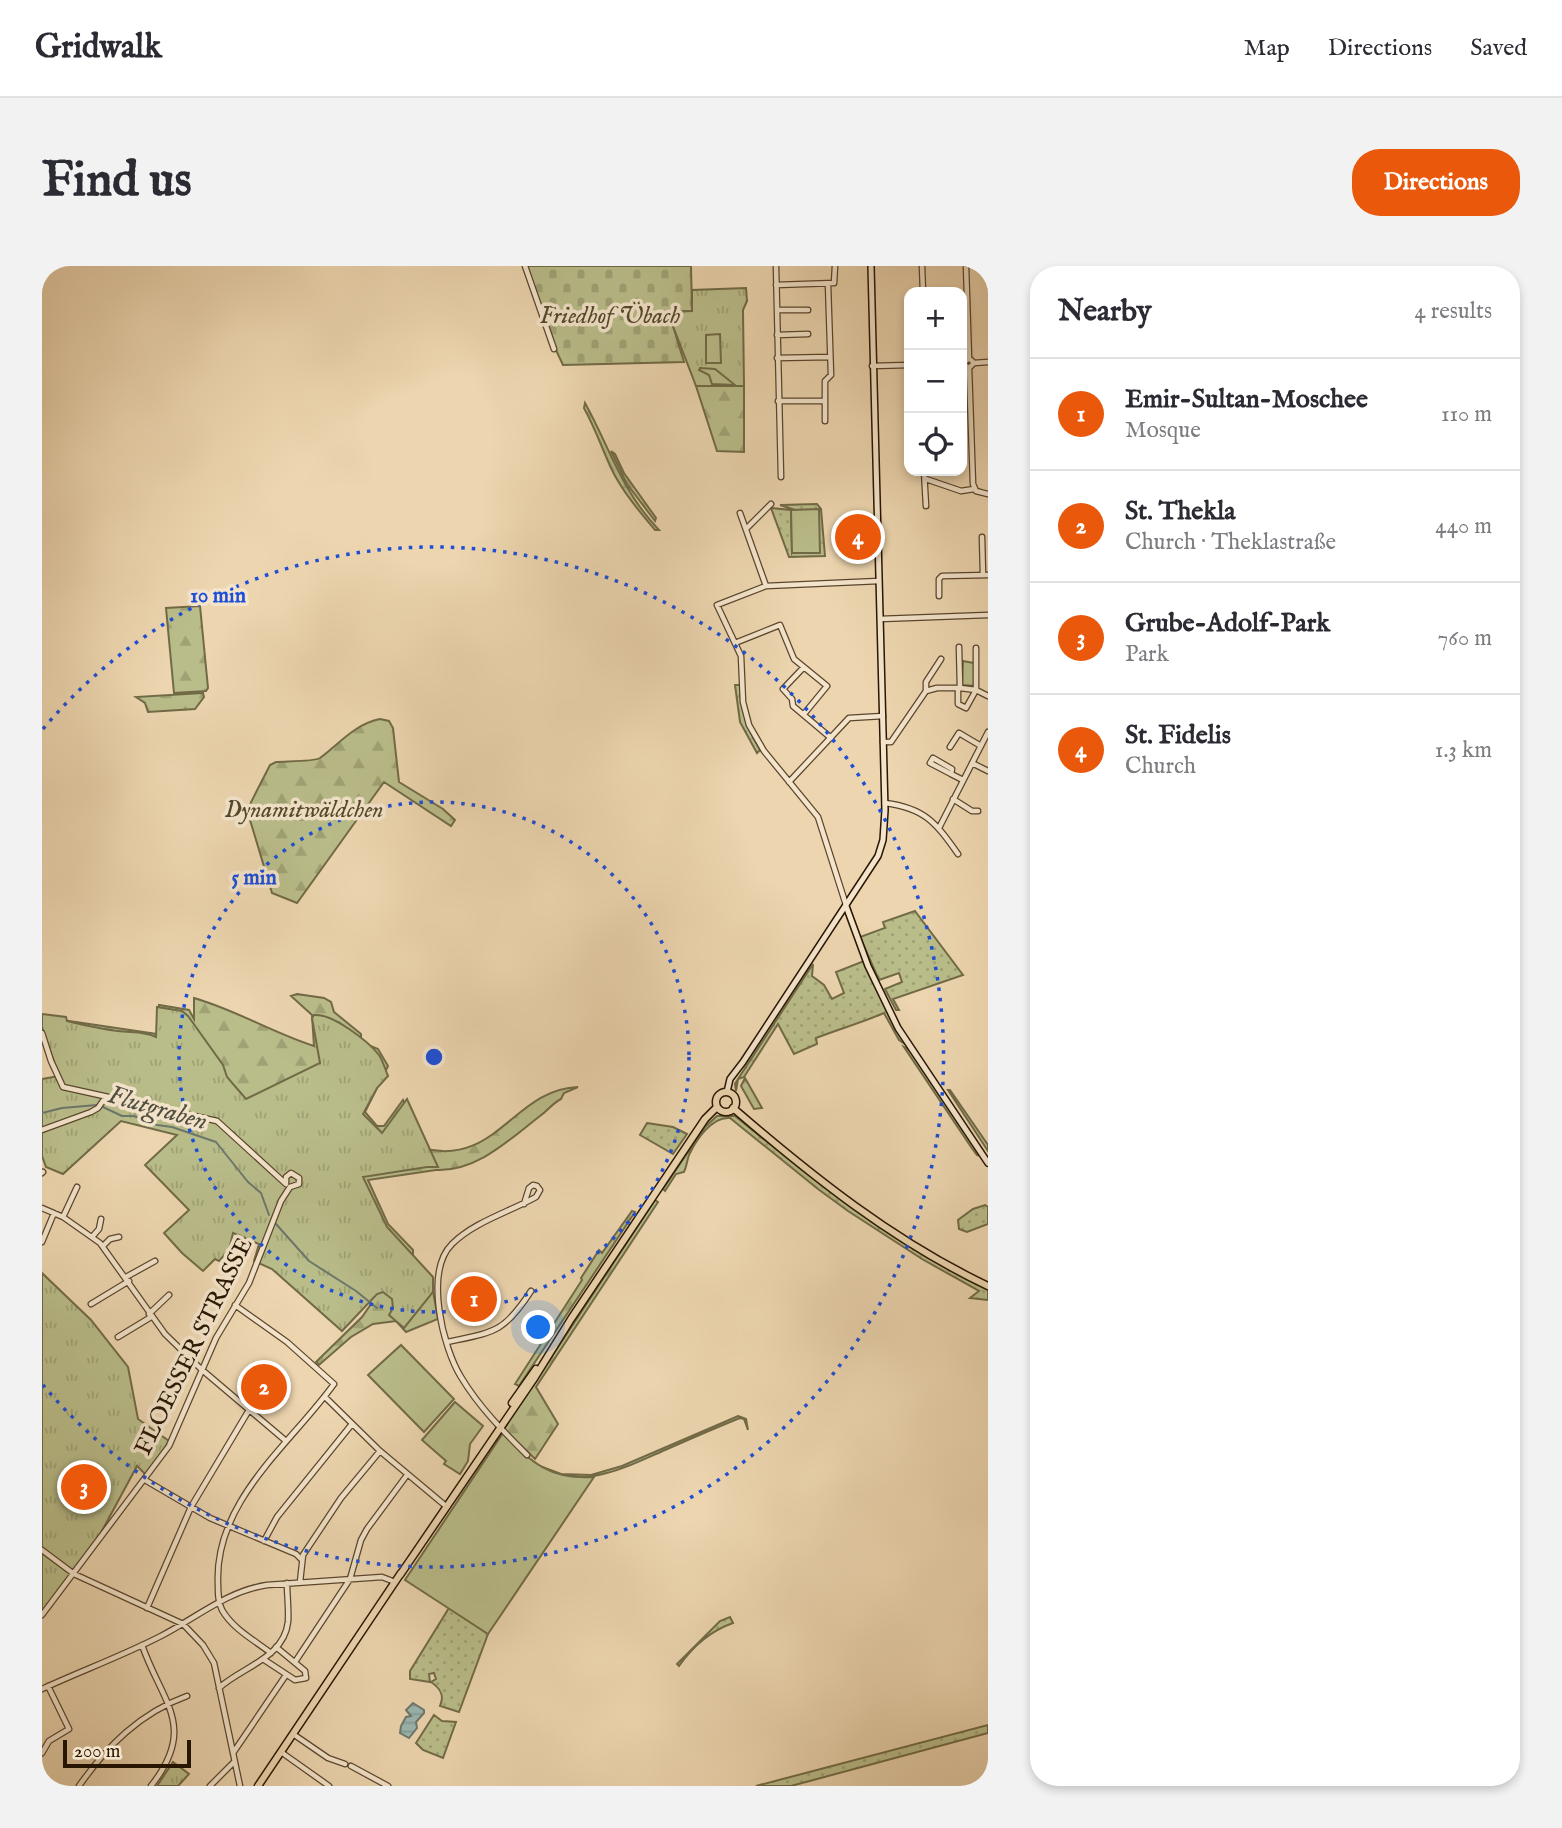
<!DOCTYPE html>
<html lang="en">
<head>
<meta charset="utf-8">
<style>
	body { margin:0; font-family:"IM FELL English",serif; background:#f2f2f3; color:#2b2b33 }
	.controls { position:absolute; right:21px; top:21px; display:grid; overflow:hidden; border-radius:14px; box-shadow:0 4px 10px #0003 }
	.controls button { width:63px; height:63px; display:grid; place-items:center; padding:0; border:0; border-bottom:2px solid #e1e1e2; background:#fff; color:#2b2b33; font:35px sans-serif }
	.scale { position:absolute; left:21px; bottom:18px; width:128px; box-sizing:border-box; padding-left:7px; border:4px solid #291602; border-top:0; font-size:19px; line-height:24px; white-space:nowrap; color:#291602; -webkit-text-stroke:5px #f3e4cb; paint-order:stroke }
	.you { position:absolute; left:497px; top:1062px; width:24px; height:24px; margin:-18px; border:5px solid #fff; border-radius:50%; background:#1a73e8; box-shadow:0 0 0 10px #1a73e833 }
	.badge { display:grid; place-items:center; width:46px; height:46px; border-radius:50%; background:#ea580c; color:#fff; font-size:23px; font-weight:700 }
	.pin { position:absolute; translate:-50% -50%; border:4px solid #fff; box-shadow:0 2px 7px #0006 }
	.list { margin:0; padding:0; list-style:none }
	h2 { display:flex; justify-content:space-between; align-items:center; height:91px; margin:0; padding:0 28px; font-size:30px }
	h2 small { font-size:23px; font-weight:400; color:#7c7c81 }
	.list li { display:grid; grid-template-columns:46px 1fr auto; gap:21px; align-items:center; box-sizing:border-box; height:112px; padding:0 28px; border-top:2px solid #e1e1e2 }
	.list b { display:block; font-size:26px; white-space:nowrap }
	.list p { margin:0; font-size:23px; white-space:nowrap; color:#7c7c81 }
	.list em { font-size:23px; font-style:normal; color:#7c7c81 }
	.icon { flex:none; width:38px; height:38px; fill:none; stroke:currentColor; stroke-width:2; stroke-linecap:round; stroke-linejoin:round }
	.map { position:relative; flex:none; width:946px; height:1520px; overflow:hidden; border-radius:28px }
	header { display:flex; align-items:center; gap:42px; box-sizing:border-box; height:98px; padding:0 35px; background:#fff; border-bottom:2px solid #e1e1e2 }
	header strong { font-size:33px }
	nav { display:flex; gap:38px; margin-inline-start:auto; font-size:24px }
	.intro { display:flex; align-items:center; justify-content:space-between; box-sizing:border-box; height:168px; padding:0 42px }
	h1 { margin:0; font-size:49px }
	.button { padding:18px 32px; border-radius:28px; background:#ea580c; color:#fff; font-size:24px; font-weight:700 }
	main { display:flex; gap:42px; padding:0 42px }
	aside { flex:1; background:#fff; border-radius:28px; box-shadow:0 4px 10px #0003 }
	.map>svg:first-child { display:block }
	.grass { fill:url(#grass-dots); stroke:#716a46; stroke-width:2 }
	.forest { fill:url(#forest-firs); stroke:#716a46; stroke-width:2 }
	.cemetery { fill:url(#cemetery-stones); stroke:#716a46; stroke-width:2 }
	.park { fill:url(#park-tufts); stroke:#716a46; stroke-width:2 }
	.garden { fill:#b9bd8a; stroke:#716a46; stroke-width:2 }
	.water { fill:url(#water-rules); stroke:#6d776c; stroke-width:2 }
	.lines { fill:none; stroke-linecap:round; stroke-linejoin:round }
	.stream { stroke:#6d776c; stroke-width:2 }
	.street-casing { stroke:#5a462d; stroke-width:7 }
	.secondary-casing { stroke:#291602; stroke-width:8 }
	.primary-casing { stroke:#291602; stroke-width:9 }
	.street { stroke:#f3e4cb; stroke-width:4.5 }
	.secondary { stroke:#f3e4cb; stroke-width:5 }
	.primary { stroke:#ecd5af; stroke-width:6 }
	.ring { fill:none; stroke:#1d4ed8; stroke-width:3.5; stroke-dasharray:3.5 7 }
	.labels { text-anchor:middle; stroke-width:7; stroke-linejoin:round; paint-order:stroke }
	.park-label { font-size:24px; font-style:italic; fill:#54482b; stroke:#f3e4cb }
	.street-label { font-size:24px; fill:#291602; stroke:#f3e4cb }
	.water-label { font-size:26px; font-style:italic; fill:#514f40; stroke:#f3e4cb }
	.centre { fill:#1d4ed8; stroke:#f3e4cb; stroke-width:3.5 }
	.ring-label { font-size:21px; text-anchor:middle; font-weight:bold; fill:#1d4ed8; stroke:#f3e4cb; stroke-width:7; stroke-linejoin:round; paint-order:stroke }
</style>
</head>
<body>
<header>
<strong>Gridwalk</strong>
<nav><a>Map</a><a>Directions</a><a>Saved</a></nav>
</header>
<div class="intro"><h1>Find us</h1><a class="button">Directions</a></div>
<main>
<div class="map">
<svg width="946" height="1520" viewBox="0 0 946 1520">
	<defs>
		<pattern id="grass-dots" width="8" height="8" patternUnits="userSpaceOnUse" patternTransform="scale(1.75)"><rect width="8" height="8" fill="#b9bd8a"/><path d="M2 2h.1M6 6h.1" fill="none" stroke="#9fa275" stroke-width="1.8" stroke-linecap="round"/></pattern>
		<pattern id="forest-firs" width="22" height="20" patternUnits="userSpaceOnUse" patternTransform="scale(1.75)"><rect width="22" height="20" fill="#b9bd8a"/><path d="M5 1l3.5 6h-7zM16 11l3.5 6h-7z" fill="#9fa275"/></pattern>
		<pattern id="cemetery-stones" width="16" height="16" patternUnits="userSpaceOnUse" patternTransform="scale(1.75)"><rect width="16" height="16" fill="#b9bd8a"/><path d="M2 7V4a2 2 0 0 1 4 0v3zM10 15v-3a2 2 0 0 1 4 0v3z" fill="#9fa275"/></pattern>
		<pattern id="park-tufts" width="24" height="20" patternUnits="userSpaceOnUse" patternTransform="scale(1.75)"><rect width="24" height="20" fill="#b9bd8a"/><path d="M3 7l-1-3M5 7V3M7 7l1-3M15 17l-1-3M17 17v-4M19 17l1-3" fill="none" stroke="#9fa275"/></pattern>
		<pattern id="water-rules" width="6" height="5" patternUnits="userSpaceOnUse" patternTransform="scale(1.75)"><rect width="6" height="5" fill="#9ab8b2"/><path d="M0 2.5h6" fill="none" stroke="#859d97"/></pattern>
	</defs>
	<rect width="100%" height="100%" fill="#ecd5af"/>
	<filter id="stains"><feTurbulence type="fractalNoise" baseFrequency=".00286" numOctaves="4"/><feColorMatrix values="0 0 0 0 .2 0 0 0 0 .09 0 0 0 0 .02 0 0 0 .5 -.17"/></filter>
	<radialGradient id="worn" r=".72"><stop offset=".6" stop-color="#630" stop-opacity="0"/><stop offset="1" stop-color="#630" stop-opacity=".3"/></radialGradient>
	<!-- grass -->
	<path class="grass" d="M775 238 779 243 783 290 747 291 729 242 749 244 750 287 777 244H753L738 239Z
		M693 419H698C699 444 705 462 718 484L715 487 698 456Z
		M873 645 921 709 851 733 857 744H854L843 723 860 716 857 707 837 714 818 671 843 662 841 656Z
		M822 695 863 778 857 774 842 747C819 757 797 763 774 772L775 778 752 788 736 758 702 811 696 813 694 825 693 818 696 813 771 698 770 710 782 719 790 733 802 727 794 706Z
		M862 781 868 784 940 890 935 889 929 881Z
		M675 850H693C773 915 853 979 946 1024V1034L928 1032 937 1025 880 993 806 945 776 923 688 852C670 850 654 874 647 889 645 894 645 900 642 906L634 908 623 925 621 923 663 861Z
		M605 857 631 861 645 868 631 888 598 869Z
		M943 939 946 941V958L925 966 917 963 916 954 931 943Z
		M696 1150 704 1153 706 1164 702 1153 698 1152C673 1162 648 1173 623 1184 582 1202 538 1226 495 1199L519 1208 549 1209 580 1200Z
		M407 1342 446 1368 417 1446 398 1440C403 1429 398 1422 389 1416L394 1413 392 1407 387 1408 388 1416 368 1413V1405Z
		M688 1351 691 1357C668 1365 651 1380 637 1400L635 1398 678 1355Z
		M392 1449 400 1455 414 1456 401 1492 381 1484 374 1477Z
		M946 1459V1467L749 1520H714Z"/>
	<!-- forest -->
	<path class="forest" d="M654 120H702V186L675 185Z
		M543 137C569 184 578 223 617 264H613C597 245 580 225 569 202 560 182 553 162 542 142Z
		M569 185 573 188 582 207 614 252 613 255 585 218Z
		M158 340 166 422 164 425 132 427 124 342Z
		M161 427 162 431 153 443 106 446 103 437 94 431Z
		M338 453 347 455 351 462 357 516 401 543 413 554 409 560 342 516 255 637 230 627 205 544 228 499 234 496C243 495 271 496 278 492 298 477 313 458 338 453Z
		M255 728 282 732 289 736 292 746 319 768V776L336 783 346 800 323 846 335 860H342L361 834 373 860 380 882C454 902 472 823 536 821L522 827 519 833C511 837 506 844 498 850 468 873 435 906 394 904L326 914 346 958 371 984V992L391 1025 396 1053 364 1066 354 1055 331 1058 309 1071 277 1099 274 1096 320 1051 329 1038 314 1026 202 835 0 751 115 768 117 739 147 744 152 753V732C194 744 231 767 272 780L270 749 249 730Z
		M703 812 720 842 712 843 699 820Z
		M906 824H908L946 879V885Z
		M613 934 616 936 494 1121 516 1158 493 1193 462 1163Z
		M590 945 593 946 477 1120 473 1118 540 1014 539 1012 557 984 560 987Z"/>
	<!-- cemetery -->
	<path class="cemetery" d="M485 0H649L650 45 621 46 623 51 628 50 642 96 521 99 513 82Z"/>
	<!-- park -->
	<path class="park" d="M704 22 705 35 701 44 702 120H654L629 55V50H623L621 46 650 45V24Z
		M921 395 932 397 933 420 920 419Z
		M115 741 140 745 146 750 181 799 185 811 204 833 278 797 270 752 272 749C290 747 326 775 337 789 341 795 343 803 346 810L335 822 321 848 340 867 365 833 396 901H385L321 911 345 961 391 1011V1026L362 1062 347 1049 351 1042 350 1033 341 1026 335 1028 300 1065 230 1003 212 995 217 978 191 967 187 984 177 995 173 993 161 1005 140 987 122 967 147 944 103 899 135 869 79 855 21 908 4 901 0 890V813L17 810 0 761V748L24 751 25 755C42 759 59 763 76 765 90 767 101 765 114 771Z
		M0 1007 49 1054 86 1101 96 1153 127 1175 105 1210 95 1200 54 1276 0 1347Z
		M131 1496 147 1508 136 1520H115Z"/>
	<!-- garden -->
	<path class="garden" d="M678 68 679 97H664V69Z
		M658 102 673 103 693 119 670 118 667 109 657 104Z
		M777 243 778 287H750L749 244Z
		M359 1079 412 1133 382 1166 326 1109Z
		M413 1136 441 1160 428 1178 426 1195 418 1208 402 1198 404 1195 380 1174Z
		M461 1167C490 1197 508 1214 552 1211L446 1368 363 1314Z"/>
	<!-- water -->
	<path class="water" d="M371 1437 382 1444V1447L374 1456 375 1462 367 1472 358 1467 359 1460 364 1451 369 1450 364 1444Z"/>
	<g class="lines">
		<!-- stream -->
		<path class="stream" d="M61 841 80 850H92L115 859 130 861 174 876 206 916 219 927 227 949
			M0 847 20 842 55 839
			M234 958 267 995 314 1025 335 1042"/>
		<defs>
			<path id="street" d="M483 0 512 83
				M734 0 739 211
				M880 0 881 26
				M924 0 927 92
				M734 19 792 17 793 0
				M735 44H766
				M735 69 766 68
				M735 92 788 91
				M920 97 927 102 932 97 927 92 922 97
				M932 97 946 96
				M830 100 867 99
				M927 102 931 218 934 225 946 228
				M736 135H783
				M783 155V115L789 109 786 18
				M882 205 884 240
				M884 213 919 225 932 223
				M698 247 724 320
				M704 263 729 238
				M940 271 941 309
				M897 330V313L900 310 946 309
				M838 353 946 349
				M693 377 738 359 752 393 785 420 762 448
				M917 381 918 422
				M761 402 741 423 750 433 751 440 789 472
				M916 422V438L924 442 934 424
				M934 424V382
				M884 425V416L899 393
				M841 476H849L884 425 895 422H918L934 424 946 430
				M908 481 917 467 939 480
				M930 497 946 505
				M909 508 888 497 891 492 910 503 909 508 921 514
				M747 516 807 452 841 450
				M911 533 930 545H936
				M843 537C883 542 894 557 916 588
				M897 562 946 466
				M804 639 776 551 722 485 707 459 701 436 699 390 675 339 724 320 837 315
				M0 767 9 795 21 821 175 855 244 918
				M0 864 49 846 56 842 63 832
				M0 907 1 906
				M482 938 487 922 491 919 495 920 498 924 494 931C467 946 432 956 410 978 382 1006 401 1082 419 1111 437 1141 461 1165 485 1189
				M0 942 21 951 58 977 123 1068 159 1103 244 1175
				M21 951 35 921
				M50 971 57 963 59 953
				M0 976 12 947
				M61 980 68 973 77 971
				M84 1011 113 995
				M49 1038 87 1015
				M193 1039 245 1076 292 1118C248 1179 172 1235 176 1318 176 1327 176 1336 180 1344 191 1363 212 1374 229 1387
				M107 1048 127 1029
				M76 1071 109 1051
				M405 1076C452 1066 462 1067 489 1025
				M283 1131 338 1185 405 1241
				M103 1214 168 1252 254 1288 259 1293
				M222 1275 235 1251 310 1158
				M0 1284 32 1308 141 1358 161 1379 172 1397 198 1520
				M258 1316 261 1289 299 1232 338 1185
				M105 1342 149 1241 207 1144
				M0 1349 127 1180 174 1072 207 1017 239 935 248 921 257 918V912L249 907 244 911V917
				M100 1379C120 1437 156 1460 109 1520
				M221 1393 253 1414 264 1412 263 1405 234 1381
				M253 1396 308 1313 319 1274 325 1263 365 1209
				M177 1422C200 1401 242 1392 246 1356 247 1343 245 1330 245 1317
				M0 1423C39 1405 80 1390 119 1370 154 1352 185 1325 225 1319L340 1311 353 1316
				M251 1468 286 1492 303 1498
				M239 1486 287 1520
				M0 1487 7 1475 27 1463 6 1420
				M191 1487 244 1409
				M309 1500 346 1520
				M37 1520C65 1480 98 1447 145 1430
				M168 1520 192 1496"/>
			<path id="secondary" d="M804 640 826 700 856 762 946 897
				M685 826 688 813 701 796 836 590 841 574 843 544 829 0"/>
			<path id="primary" d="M674 836a10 10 0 1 1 20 0a10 10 0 1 1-20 0Z
				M691 842C770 910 851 975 946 1020
				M470 1137 494 1103
				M358 1309 493 1111 529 1053 663 853 675 841
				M216 1520 359 1307"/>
		</defs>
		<!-- street casing -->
		<use href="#street" class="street-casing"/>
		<!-- secondary casing -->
		<use href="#secondary" class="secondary-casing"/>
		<!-- primary casing -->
		<use href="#primary" class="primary-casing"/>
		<!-- street -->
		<use href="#street" class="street"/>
		<!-- secondary -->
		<use href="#secondary" class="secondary"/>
		<!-- primary -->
		<use href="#primary" class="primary"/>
	</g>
	<!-- distance rings -->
	<g class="ring">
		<circle cx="392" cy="791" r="255"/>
		<path d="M1 463A510 510 0 1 1 1 1119"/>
	</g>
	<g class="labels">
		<!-- park labels -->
		<g class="park-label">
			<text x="568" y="57">Friedhof Übach</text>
			<text x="262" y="551">Dynamitwäldchen</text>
		</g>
		<!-- street labels -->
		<g class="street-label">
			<text transform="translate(151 1080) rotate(-64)" y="8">FLOESSER STRASSE</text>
		</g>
		<!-- water labels -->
		<g class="water-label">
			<text transform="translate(116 841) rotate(16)" y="9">Flutgraben</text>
		</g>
	</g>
	<circle cx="392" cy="791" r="10" class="centre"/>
	<g class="ring-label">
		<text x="176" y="336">10 min</text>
		<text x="212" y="618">5 min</text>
	</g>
	<rect width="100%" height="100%" filter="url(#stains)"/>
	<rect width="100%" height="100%" fill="url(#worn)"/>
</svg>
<div class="controls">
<button>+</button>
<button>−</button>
<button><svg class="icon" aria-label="locate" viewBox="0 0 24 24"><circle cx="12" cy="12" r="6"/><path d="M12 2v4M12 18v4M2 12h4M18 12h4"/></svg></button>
</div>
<div class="scale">200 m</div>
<div class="you"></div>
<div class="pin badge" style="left:432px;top:1033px">1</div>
<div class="pin badge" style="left:222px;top:1121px">2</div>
<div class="pin badge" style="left:42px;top:1221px">3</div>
<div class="pin badge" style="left:816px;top:271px">4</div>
</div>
<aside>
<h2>Nearby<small>4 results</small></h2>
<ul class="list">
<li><span class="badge">1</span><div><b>Emir-Sultan-Moschee</b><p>Mosque</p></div><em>110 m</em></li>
<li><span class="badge">2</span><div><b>St. Thekla</b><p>Church · Theklastraße</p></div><em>440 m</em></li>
<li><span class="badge">3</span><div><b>Grube-Adolf-Park</b><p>Park</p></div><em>760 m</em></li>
<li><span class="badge">4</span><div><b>St. Fidelis</b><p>Church</p></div><em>1.3 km</em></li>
</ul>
</aside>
</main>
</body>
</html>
